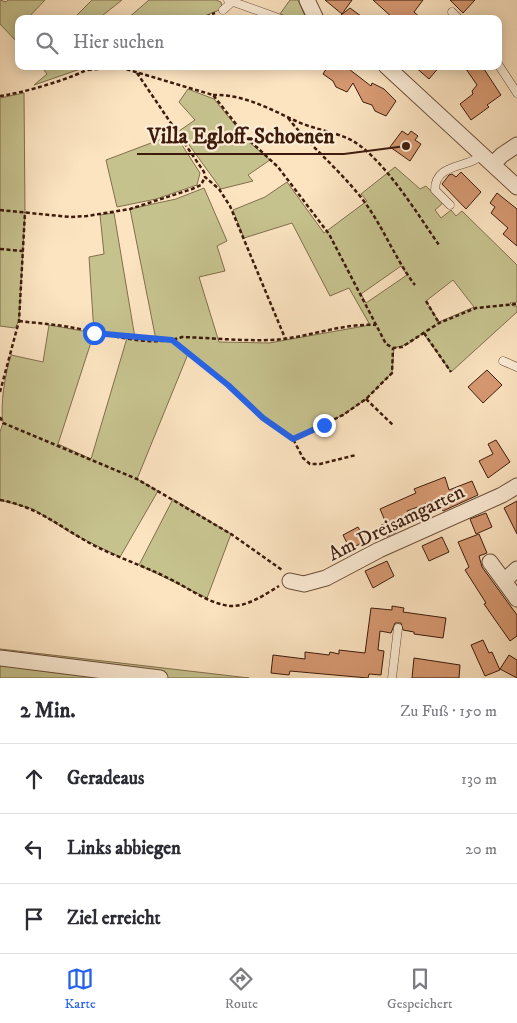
<!DOCTYPE html>
<html lang="de">
<head>
<meta charset="utf-8">
<style>
	body { margin:0; font-family:"IM FELL DW Pica",serif; background:#f7f7f7; color:#2b2b33 }
	.stop { position:absolute; width:15px; height:15px; margin:-11px; border:4px solid #2563eb; border-radius:50%; background:#fff }
	.stop.end { background:#2563eb; border-color:#fff; box-shadow:0 1px 5px #0008 }
	.list { margin:0; padding:0; list-style:none }
	h2 { display:flex; justify-content:space-between; align-items:center; height:65px; margin:0; padding:0 20px; font-size:21px }
	h2 small { font-size:16px; font-weight:400; color:#7c7c81 }
	.list li { display:grid; grid-template-columns:32px 1fr auto; gap:15px; align-items:center; box-sizing:border-box; height:70px; padding:0 20px; border-top:1px solid #e1e1e2 }
	.list b { display:block; font-size:19px; white-space:nowrap }
	.list em { font-size:16px; font-style:normal; color:#7c7c81 }
	.icon { flex:none; width:28px; height:28px; fill:none; stroke:currentColor; stroke-width:2; stroke-linecap:round; stroke-linejoin:round }
	.map { position:relative; flex:none; width:517px; height:678px; overflow:hidden }
	.search { position:absolute; background:#fff; box-shadow:0 2px 12px #0003; left:15px; right:15px; top:15px; height:55px; display:flex; align-items:center; gap:12px; box-sizing:border-box; padding:0 18px; border-radius:10px; color:#7c7c81; font-size:19px }
	.sheet { height:275px; background:#fff }
	nav { display:flex; justify-content:space-around; align-items:center; box-sizing:border-box; height:70px; border-top:1px solid #e1e1e2; background:#fff; font-size:14px; color:#7c7c81 }
	nav a { display:grid; justify-items:center; gap:2px }
	nav .on { color:#2563eb }
	.map>svg:first-child { display:block }
	.green { fill:#c6c28e; stroke:#826e4d; fill-rule:evenodd }
	.building { fill:#d79972; stroke:#3d1b0c }
	.lines { fill:none; stroke-linecap:round; stroke-linejoin:round }
	.service-casing { stroke:#6d4d39; stroke-width:9 }
	.minor-casing { stroke:#6d4d39; stroke-width:17 }
	.path { stroke:#3d1b0c; stroke-width:2.5; stroke-dasharray:4 2.5; stroke-linecap:butt }
	.service { stroke:#fdedd7; stroke-width:8 }
	.minor { stroke:#fdedd7; stroke-width:15 }
	.route { stroke:#2563eb; stroke-width:6 }
	.labels { text-anchor:middle; stroke-width:4.5; stroke-linejoin:round; paint-order:stroke }
	.street-label { font-size:20px; fill:#3d1b0c; stroke:#fdedd7 }
	.leader { fill:none; stroke:#3d1b0c; stroke-width:2 }
	.callout-dot { fill:#3d1b0c; stroke:#fdedd7; stroke-width:2 }
	.callout-label { font-size:21px; text-anchor:middle; font-weight:bold; fill:#3d1b0c; stroke:#fdedd7; stroke-width:4.5; stroke-linejoin:round; paint-order:stroke }
</style>
</head>
<body>
<div class="map">
<svg width="517" height="678" viewBox="0 0 517 678">
	<rect width="100%" height="100%" fill="#fce4c1"/>
	<filter id="stains"><feTurbulence type="fractalNoise" baseFrequency=".004" numOctaves="4"/><feColorMatrix values="0 0 0 0 .2 0 0 0 0 .09 0 0 0 0 .02 0 0 0 .5 -.17"/></filter>
	<radialGradient id="worn" r=".72"><stop offset=".6" stop-color="#630" stop-opacity="0"/><stop offset="1" stop-color="#630" stop-opacity=".3"/></radialGradient>
	<!-- green -->
	<path class="green" d="M0 0 6 2 8 0H45L27 19H19V44L0 24Z
		M92 0H122L98 19H73Z
		M149 0H216L221 2 222 9 197 19H127Z
		M290 0H298L305 16 303 19H293L280 14Z
		M41 66H89L34 85 47 74Z
		M188 89 214 99 249 142 270 160 248 175 253 181 221 189 179 131 195 120 179 102Z
		M24 93 25 212 19 321 15 328 0 326V98Z
		M175 134 200 173 197 185 156 199 117 207 106 160Z
		M395 167 420 189 426 186 443 203 435 210 441 218 451 210 456 216 462 211 517 265V302L510 303 513 306H517V312L451 372 423 333 408 344 394 348 392 373 366 399 343 415 293 439C256 413 225 379 188 354L137 479 158 491 120 557 71 533 33 509 0 500V432L3 423C0 404 5 375 11 355L43 362 49 325 94 333 89 257 104 254 100 215 114 213 135 338 156 340 130 209 176 199 204 188 227 241 217 246 225 271 199 277 219 342 269 343 370 325 349 288 330 296 292 223 244 238 233 210 265 197 287 182 324 233 367 201 361 194ZM401 266 407 275 366 303 361 294ZM453 280 474 307 439 322 426 301ZM94 333 127 338 91 459 58 444Z
		M173 499 231 534 207 598 139 565Z
		M0 649 249 678H0Z"/>
	<!-- building -->
	<path class="building" d="M325 0H352L342 14Z
		M373 0H423L414 12 422 19H394Z
		M450 0H475L463 13Z
		M350 8 365 19H336Z
		M328 66H345L371 86 372 83 384 89 396 101 386 116 375 111 372 105 363 102 353 83 347 92 336 87 333 81 323 74Z
		M414 66H440L429 79Z
		M464 66H482L501 95 487 105 489 107 471 120 460 104 473 94 472 91 477 85Z
		M402 131 408 135 411 131 418 136 415 140 421 144 410 161 390 147Z
		M461 172 481 192 466 209 442 184 449 175 452 174 456 177Z
		M497 193 517 209V246L503 234 508 228 491 213 495 207 490 203Z
		M487 370 502 385 483 403 468 387Z
		M496 440 510 462 488 478 479 461 493 454 488 444Z
		M445 477 449 490 472 481 478 495 443 511 439 499 407 511 411 520 394 528 396 532 386 537 381 525 386 523 380 509 416 493 414 489Z
		M517 501V534L504 508Z
		M486 513 492 527 476 534 470 519Z
		M358 527 366 541 350 549 343 535Z
		M479 534 487 553 479 556 482 567 517 615V636L510 641 484 604 486 603 465 570 469 567 458 542Z
		M442 537 449 552 429 561 422 546Z
		M387 561 394 576 373 588 365 571Z
		M392 606 404 608 403 612 446 618 443 638 414 634V632L403 630 401 623H395L391 633 380 631 378 650 384 651 381 675 369 674 368 678 290 671 289 675 271 673 273 655 305 659V652L329 655 330 652 339 654V650L365 653 371 608 392 610Z
		M483 640 489 653 492 652 500 670 485 676 471 645Z
		M509 655 517 660V678L500 669Z
		M414 658 460 665 459 678H412Z"/>
	<g class="lines">
		<defs>
			<path id="service" d="M228 0 281 19
				M223 10 232 2
				M452 12 459 19
				M498 64 517 93
				M450 205 435 190C435 162 469 169 483 154
				M503 361 517 367
				M392 678 398 628"/>
			<path id="minor" d="M307 0 316 19
				M386 66 517 187
				M493 164 502 155 517 145
				M490 562 504 581
				M517 569 504 581 517 599
				M290 581 304 584 326 578 379 550 502 495 517 486
				M0 658 160 678"/>
		</defs>
		<!-- service casing -->
		<use href="#service" class="service-casing"/>
		<!-- minor casing -->
		<use href="#minor" class="minor-casing"/>
		<!-- path -->
		<path class="path" d="M200 19 215 13
			M88 70 119 67 213 95 247 138 278 167 329 234 386 344 393 348 402 347 439 323 476 308 517 304
			M137 73 204 172 205 177 219 189 230 206 285 338
			M213 95C243 94 270 109 296 121 313 129 331 131 347 138 380 152 418 215 439 245
			M0 96C19 94 79 77 93 66
			M288 118C311 147 340 170 363 200 383 226 395 259 415 285
			M0 210 70 217 87 216 130 209 192 189 201 185 205 177
			M0 249 22 251
			M426 301 439 323
			M19 321C35 323 52 324 69 327 102 332 149 349 182 337 212 338 242 341 272 340 307 338 341 323 376 325
			M424 333 451 372
			M173 341 228 385 263 418 293 439 303 458 310 464H320L356 455
			M0 392 19 321 25 212
			M366 399 393 425
			M0 417 3 423 137 479 231 534 282 570
			M293 439 343 415 366 399 392 373 393 348
			M0 500C39 507 61 528 95 546 119 558 144 566 168 578 189 588 207 603 230 606 247 607 266 594 279 586"/>
		<!-- service -->
		<use href="#service" class="service"/>
		<!-- minor -->
		<use href="#minor" class="minor"/>
	</g>
	<g class="lines">
		<!-- route -->
		<path class="route" d="M94 333 172 340 228 385 263 418 293 439 324 425"/>
	</g>
	<g class="labels">
		<!-- street labels -->
		<g class="street-label">
			<text transform="translate(396 522) rotate(-26)" y="7">Am Dreisamgarten</text>
		</g>
	</g>
	<!-- callouts -->
	<path class="leader" d="M406 146L344 154H137"/>
	<circle class="callout-dot" cx="406" cy="146" r="5"/>
	<g class="callout-label">
		<text x="241" y="143">Villa Egloff-Schoenen</text>
	</g>
	<rect width="100%" height="100%" filter="url(#stains)"/>
	<rect width="100%" height="100%" fill="url(#worn)"/>
</svg>
<div class="stop" style="left:94px;top:333px"></div>
<div class="stop end" style="left:324px;top:425px"></div>
<div class="search"><svg class="icon" aria-label="search" viewBox="0 0 24 24"><circle cx="10" cy="10" r="6"/><path d="M15 15l6 6"/></svg>Hier suchen</div>
</div>
<section class="sheet">
<h2>2 Min.<small>Zu Fuß · 150 m</small></h2>
<ul class="list">
<li><svg class="icon" aria-label="ahead" viewBox="0 0 24 24"><path d="M12 20V5M6 11l6-6 6 6"/></svg><div><b>Geradeaus</b></div><em>130 m</em></li>
<li><svg class="icon" aria-label="left" viewBox="0 0 24 24"><path d="M17 20v-9H6M10 6l-5 5 5 5"/></svg><div><b>Links abbiegen</b></div><em>20 m</em></li>
<li><svg class="icon" aria-label="arrive" viewBox="0 0 24 24"><path d="M6 21V4h12l-3 4 3 4H6"/></svg><div><b>Ziel erreicht</b></div></li>
</ul>
</section>
<nav>
<a class="on"><svg class="icon" aria-label="map" viewBox="0 0 24 24"><path d="M3 6l6-2 6 2 6-2v14l-6 2-6-2-6 2zM9 4v14M15 6v14"/></svg>Karte</a>
<a><svg class="icon" aria-label="directions" viewBox="0 0 24 24"><path d="M12 3l9 9-9 9-9-9zM9 14v-3h6M13 9l2 2-2 2"/></svg>Route</a>
<a><svg class="icon" aria-label="saved" viewBox="0 0 24 24"><path d="M7 4h10v16l-5-4-5 4z"/></svg>Gespeichert</a>
</nav>
</body>
</html>
